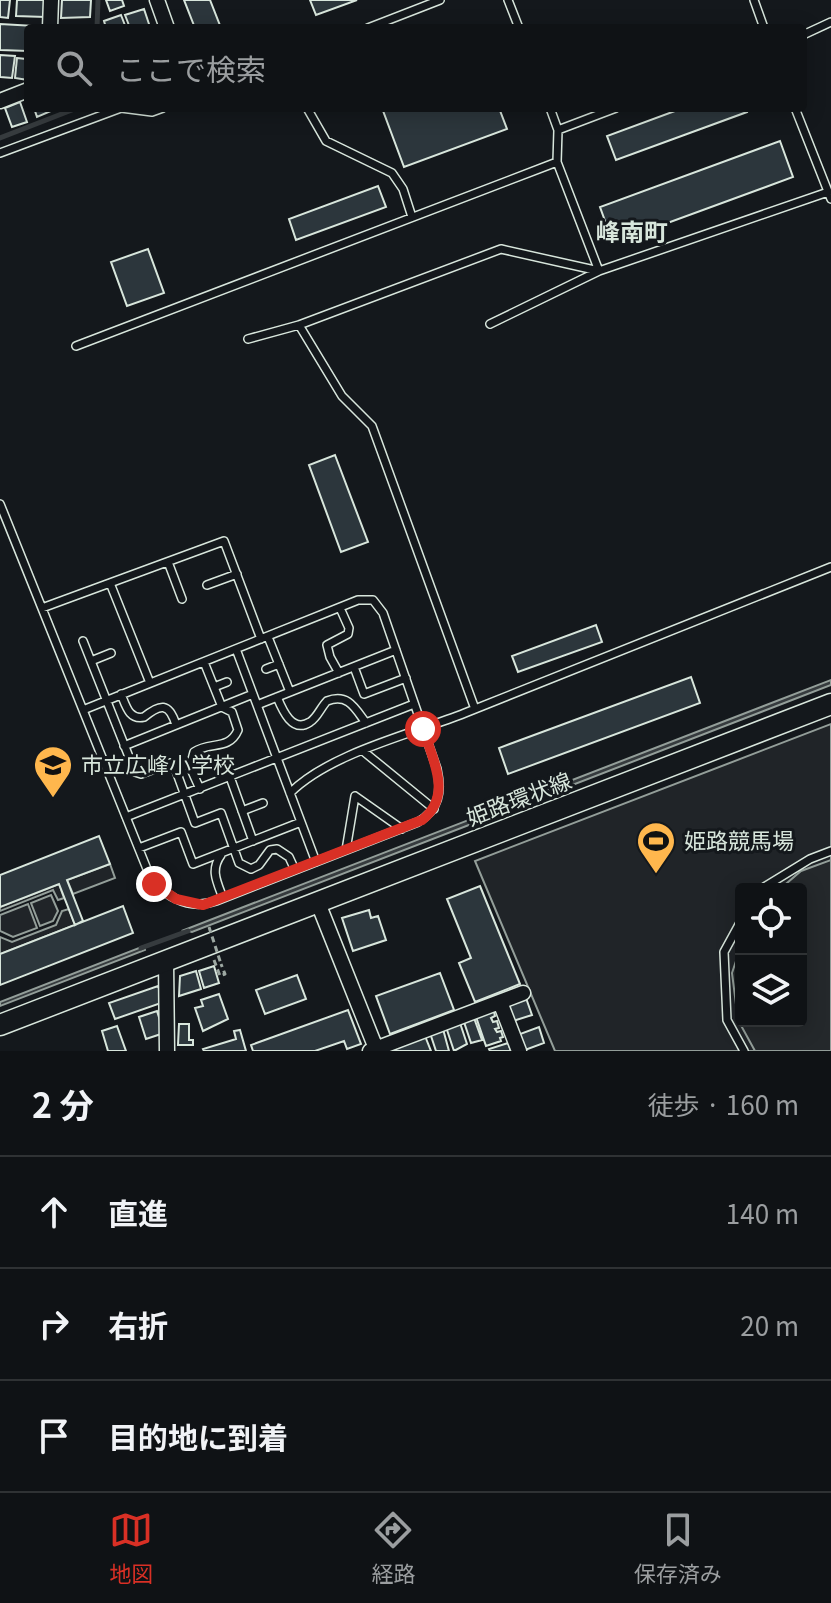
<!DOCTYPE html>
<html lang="ja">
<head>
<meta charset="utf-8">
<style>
	body { margin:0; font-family:Georgia,"Noto Sans JP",serif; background:#181b1e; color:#f1f3f6 }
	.controls { position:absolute; right:24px; bottom:24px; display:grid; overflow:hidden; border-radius:8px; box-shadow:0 4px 20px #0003 }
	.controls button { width:72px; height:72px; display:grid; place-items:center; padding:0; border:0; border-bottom:2px solid #2f3234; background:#0f1215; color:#f1f3f6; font:40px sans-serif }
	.stop { position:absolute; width:24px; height:24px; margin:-18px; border:6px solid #d93025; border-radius:50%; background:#fff }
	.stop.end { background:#d93025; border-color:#fff; box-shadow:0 2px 8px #0008 }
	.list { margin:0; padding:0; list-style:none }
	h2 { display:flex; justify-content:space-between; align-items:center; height:104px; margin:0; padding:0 32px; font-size:34px }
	h2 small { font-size:26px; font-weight:400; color:#9b9ea0 }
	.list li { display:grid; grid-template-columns:52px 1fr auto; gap:24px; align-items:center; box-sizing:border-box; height:112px; padding:0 32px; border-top:2px solid #2f3234 }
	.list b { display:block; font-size:30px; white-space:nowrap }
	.list em { font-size:26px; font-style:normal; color:#9b9ea0 }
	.icon { flex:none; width:44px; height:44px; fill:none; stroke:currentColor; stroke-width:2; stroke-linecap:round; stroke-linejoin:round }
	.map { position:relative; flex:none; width:831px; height:1051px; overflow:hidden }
	.search { position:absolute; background:#0f1215; box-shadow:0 4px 20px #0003; left:24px; right:24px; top:24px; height:88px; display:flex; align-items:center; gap:20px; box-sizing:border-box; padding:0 28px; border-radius:8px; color:#9b9ea0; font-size:30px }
	.sheet { height:440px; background:#0f1215 }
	nav { display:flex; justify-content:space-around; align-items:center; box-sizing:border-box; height:112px; border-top:2px solid #2f3234; background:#0f1215; font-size:22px; color:#9b9ea0 }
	nav a { display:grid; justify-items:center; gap:4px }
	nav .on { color:#d93025 }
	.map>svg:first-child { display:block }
	.green { fill:#202428; stroke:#939e99; stroke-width:2; fill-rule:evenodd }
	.parking { fill:#24282b; stroke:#939e99; stroke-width:2 }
	.water { fill:#363b3e; stroke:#939e99; stroke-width:2 }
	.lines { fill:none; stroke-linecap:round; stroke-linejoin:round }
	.stream { stroke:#363b3e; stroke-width:5 }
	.building { fill:#2c363c; stroke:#d8e6dc; stroke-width:2 }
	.lane-casing { stroke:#d8e6dc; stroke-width:10 }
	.street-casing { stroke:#d8e6dc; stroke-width:17 }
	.secondary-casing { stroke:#d8e6dc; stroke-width:23 }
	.path { stroke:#9da8a2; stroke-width:3; stroke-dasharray:6 4; stroke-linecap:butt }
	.lane { stroke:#14181c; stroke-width:7 }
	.street { stroke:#14181c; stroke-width:14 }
	.secondary { stroke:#14181c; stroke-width:20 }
	.path-bridge { stroke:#9da8a2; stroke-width:3; stroke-dasharray:6 4; stroke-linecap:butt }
	.route { stroke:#d93025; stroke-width:10 }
	.labels { text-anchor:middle; stroke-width:6; stroke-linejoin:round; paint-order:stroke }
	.poi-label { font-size:22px; fill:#d8e6dc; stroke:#14181c; text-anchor:start }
	.street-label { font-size:22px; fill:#d8e6dc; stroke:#14181c }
	.neighbourhood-label { font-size:24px; font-weight:bold; fill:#d8e6dc; stroke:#14181c }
</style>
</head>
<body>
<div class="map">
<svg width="831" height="1051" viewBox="0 0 831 1051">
	<rect width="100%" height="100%" fill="#14181c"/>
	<!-- green -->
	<path class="green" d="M831 724V1051H555L475 861ZM741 889H801V1021H741Z
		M110 864 115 878 73 894 67 880Z
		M59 884 64 898 58 900 53 890 0 911V907Z
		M51 895 58 911 53 921 40 926 31 903Z
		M28 904 37 928 13 937 0 931V915Z
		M69 909 75 925 0 954V937L12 942 56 925 62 911Z"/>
	<!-- parking -->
	<path class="parking" d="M831 860V1051H755L738 1020 732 973 741 946V1021H801V889H780L801 871Z"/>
	<!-- water -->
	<path class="water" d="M831 680V685L192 932 184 930Z
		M144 946 145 950 0 1006V1002Z"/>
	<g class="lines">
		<!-- stream -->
		<path class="stream" d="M97 28 98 0
			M0 138 77 108
			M141 948 188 931"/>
	</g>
	<!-- building -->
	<path class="building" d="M0 0H10L8 18 0 17Z
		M17 0H46L45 17 16 16Z
		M62 0H91L90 17 61 18Z
		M106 0H122L124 6 110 11Z
		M184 0H210L221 28H195Z
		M310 0H357L316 15Z
		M144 9 150 27 130 28 125 15Z
		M121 15 126 28H106L104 21Z
		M0 24 35 26 28 28V51L0 50Z
		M0 55 15 56 12 78 0 77Z
		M17 58 26 59 28 62V80L15 78Z
		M20 102 27 122 12 127 5 108Z
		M34 108H50L51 111 37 117Z
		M382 108H499L507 129 404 167Z
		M683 108H746L747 112 616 160 607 136Z
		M780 141 793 177 613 243 600 207Z
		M378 186 386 207 296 240 289 219Z
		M148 249 164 293 127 306 111 262Z
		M335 455 368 542 341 552 309 465Z
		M596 625 602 642 518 672 512 656Z
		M691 677 700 703 508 774 499 748Z
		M99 836 110 864 67 880 83 921 75 925 59 884 0 907V875Z
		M480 886 520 984 475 1002 459 963 471 958 447 899Z
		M123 906 133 933 0 985V954Z
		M369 910 371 918 378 916 386 940 353 951 342 918Z
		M214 966 219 983 204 988 199 971Z
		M196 971 201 989 179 996 180 976Z
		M440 973 454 1010 390 1034 376 996Z
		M297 975 306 999 265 1014 256 990Z
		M158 986 164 1002 115 1019 109 1003Z
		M219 994 228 1019 203 1031 195 1008 203 1006 201 1000Z
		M526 998 532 1015 513 1021 507 1004Z
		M493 1008 495 1016 491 1018 493 1022 497 1021 499 1028 495 1029 497 1032 501 1031 503 1037 500 1038 501 1041 486 1046 475 1014Z
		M348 1010 361 1044 347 1049 344 1041 315 1051H253L251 1045Z
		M157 1011 164 1033 146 1039 139 1017Z
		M474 1018 482 1040 471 1043 464 1022Z
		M460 1023 467 1044 454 1051 446 1027Z
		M179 1024H189V1040H193V1045H178Z
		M117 1026 126 1051H108L102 1031Z
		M539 1027 544 1043 525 1050 520 1034Z
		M443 1029 449 1051H436L430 1033Z
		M240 1030 246 1051H204L203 1049 236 1039 234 1031Z
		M425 1036 431 1051H390L389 1049Z
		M508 1043 511 1051H490L489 1049Z"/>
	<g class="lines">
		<defs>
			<path id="lane" d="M508 0 519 28
				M754 0 764 28
				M368 28 440 0
				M803 35 831 22
				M307 108 326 141 392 173 403 189 412 217
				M550 108 558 130
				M795 108 831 199
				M0 153 121 108 152 112 163 108
				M490 324 599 271 557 162
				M299 325 342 396 372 426 475 709
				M248 339 299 325 501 249 599 271 828 192
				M76 346 557 162 558 130 616 108
				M0 504 147 869C160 896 188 911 216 901L418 822C439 810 442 792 437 769L383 613 373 600H358L83 710
				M168 562 182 599
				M110 583 150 683
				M207 585 237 574
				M42 608 224 541 261 639
				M268 637 290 692
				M83 641 135 772 141 774 170 763 175 768 195 823 221 813 239 863 251 869 259 865 270 850 277 849 289 857 295 870
				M236 649 316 862
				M91 661 111 653
				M354 667 364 694 406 678
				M266 669 279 664
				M339 673 330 657 327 645 348 634 349 628 340 608
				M214 687 227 682
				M121 694C126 706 129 720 144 717 160 704 169 702 176 725
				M277 697C282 709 292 734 310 722 317 718 321 707 327 701 348 693 355 708 366 723
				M257 705 396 650
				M124 746 253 694
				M363 751 434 809
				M230 777 253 841
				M200 789 190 767 194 752C210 741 229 751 238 730L232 712 222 707 204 662
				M290 793C330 753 412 734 465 713 587 665 709 616 831 567
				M242 811 263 803
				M126 817 414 704
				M139 848 181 832 193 864 301 822
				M346 850 355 796 402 829
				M221 855C210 870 217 882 223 898
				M761 889 810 859 831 851
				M741 921 724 952 727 1020 744 1051"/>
			<path id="street" d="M157 0 167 28
				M50 28 51 0
				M0 101 28 90
				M318 903 377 1051
				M166 961 167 1051
				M500 1002 519 1051
				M370 1051 523 993"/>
			<path id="secondary" d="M0 1025 831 704"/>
		</defs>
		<!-- lane casing -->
		<use href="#lane" class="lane-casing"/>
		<!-- street casing -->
		<use href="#street" class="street-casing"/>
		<!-- secondary casing -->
		<use href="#secondary" class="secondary-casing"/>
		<!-- path -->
		<path class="path" d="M214 960 220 976 225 974 221 964"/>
		<!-- lane -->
		<use href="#lane" class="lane"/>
		<!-- street -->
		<use href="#street" class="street"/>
		<!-- secondary -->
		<use href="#secondary" class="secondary"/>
		<!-- path-bridge -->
		<path class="path-bridge" d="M209 927 221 964"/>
	</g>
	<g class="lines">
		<!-- route -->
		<path class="route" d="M154 884 176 899 203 905 422 820C453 796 433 760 423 729"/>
	</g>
	<!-- icons -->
	<defs>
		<symbol id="school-pin" viewBox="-11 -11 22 30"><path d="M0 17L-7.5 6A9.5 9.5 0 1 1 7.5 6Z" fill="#ffb74d" stroke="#14181c"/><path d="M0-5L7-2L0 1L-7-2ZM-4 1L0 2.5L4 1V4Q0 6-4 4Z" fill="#111"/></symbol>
		<symbol id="stadium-pin" viewBox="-11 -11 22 30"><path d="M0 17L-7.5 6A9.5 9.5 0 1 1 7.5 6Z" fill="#ffb74d" stroke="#14181c"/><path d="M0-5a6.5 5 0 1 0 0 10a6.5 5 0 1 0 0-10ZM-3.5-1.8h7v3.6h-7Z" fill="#111"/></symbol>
	</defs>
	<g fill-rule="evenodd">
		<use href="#school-pin" x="31" y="743" width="44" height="60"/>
		<use href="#stadium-pin" x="634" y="819" width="44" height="60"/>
	</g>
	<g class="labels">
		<!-- poi labels -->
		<g class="poi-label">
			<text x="81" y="773">市立広峰小学校</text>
			<text x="684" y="849">姫路競馬場</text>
		</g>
		<!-- street labels -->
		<g class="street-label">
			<text transform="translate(519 799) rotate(-21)" y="8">姫路環状線</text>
		</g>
		<!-- neighbourhood labels -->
		<g class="neighbourhood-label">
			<text x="632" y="241">峰南町</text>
		</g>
	</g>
</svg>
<div class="controls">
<button><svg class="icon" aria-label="locate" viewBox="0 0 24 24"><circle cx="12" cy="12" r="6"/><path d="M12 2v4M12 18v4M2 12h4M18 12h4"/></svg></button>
<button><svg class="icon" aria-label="layers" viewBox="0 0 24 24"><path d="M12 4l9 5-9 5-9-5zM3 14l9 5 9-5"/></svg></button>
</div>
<div class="stop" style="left:423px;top:729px"></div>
<div class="stop end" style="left:154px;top:884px"></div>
<div class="search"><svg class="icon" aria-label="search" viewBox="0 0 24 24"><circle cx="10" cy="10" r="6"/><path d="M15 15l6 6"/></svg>ここで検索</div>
</div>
<section class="sheet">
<h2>2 分<small>徒歩 · 160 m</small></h2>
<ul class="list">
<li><svg class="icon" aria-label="ahead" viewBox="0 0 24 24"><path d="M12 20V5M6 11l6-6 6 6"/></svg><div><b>直進</b></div><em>140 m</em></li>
<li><svg class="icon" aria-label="right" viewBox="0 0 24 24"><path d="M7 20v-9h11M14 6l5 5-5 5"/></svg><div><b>右折</b></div><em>20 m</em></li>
<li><svg class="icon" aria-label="arrive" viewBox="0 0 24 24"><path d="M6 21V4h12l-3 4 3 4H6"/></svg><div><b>目的地に到着</b></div></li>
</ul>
</section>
<nav>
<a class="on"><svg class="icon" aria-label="map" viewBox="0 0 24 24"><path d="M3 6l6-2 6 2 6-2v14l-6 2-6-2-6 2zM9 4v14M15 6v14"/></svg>地図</a>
<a><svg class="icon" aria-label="directions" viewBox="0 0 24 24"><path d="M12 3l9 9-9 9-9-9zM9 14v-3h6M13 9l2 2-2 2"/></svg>経路</a>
<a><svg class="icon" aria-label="saved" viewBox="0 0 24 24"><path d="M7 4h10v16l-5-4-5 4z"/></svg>保存済み</a>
</nav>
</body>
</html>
